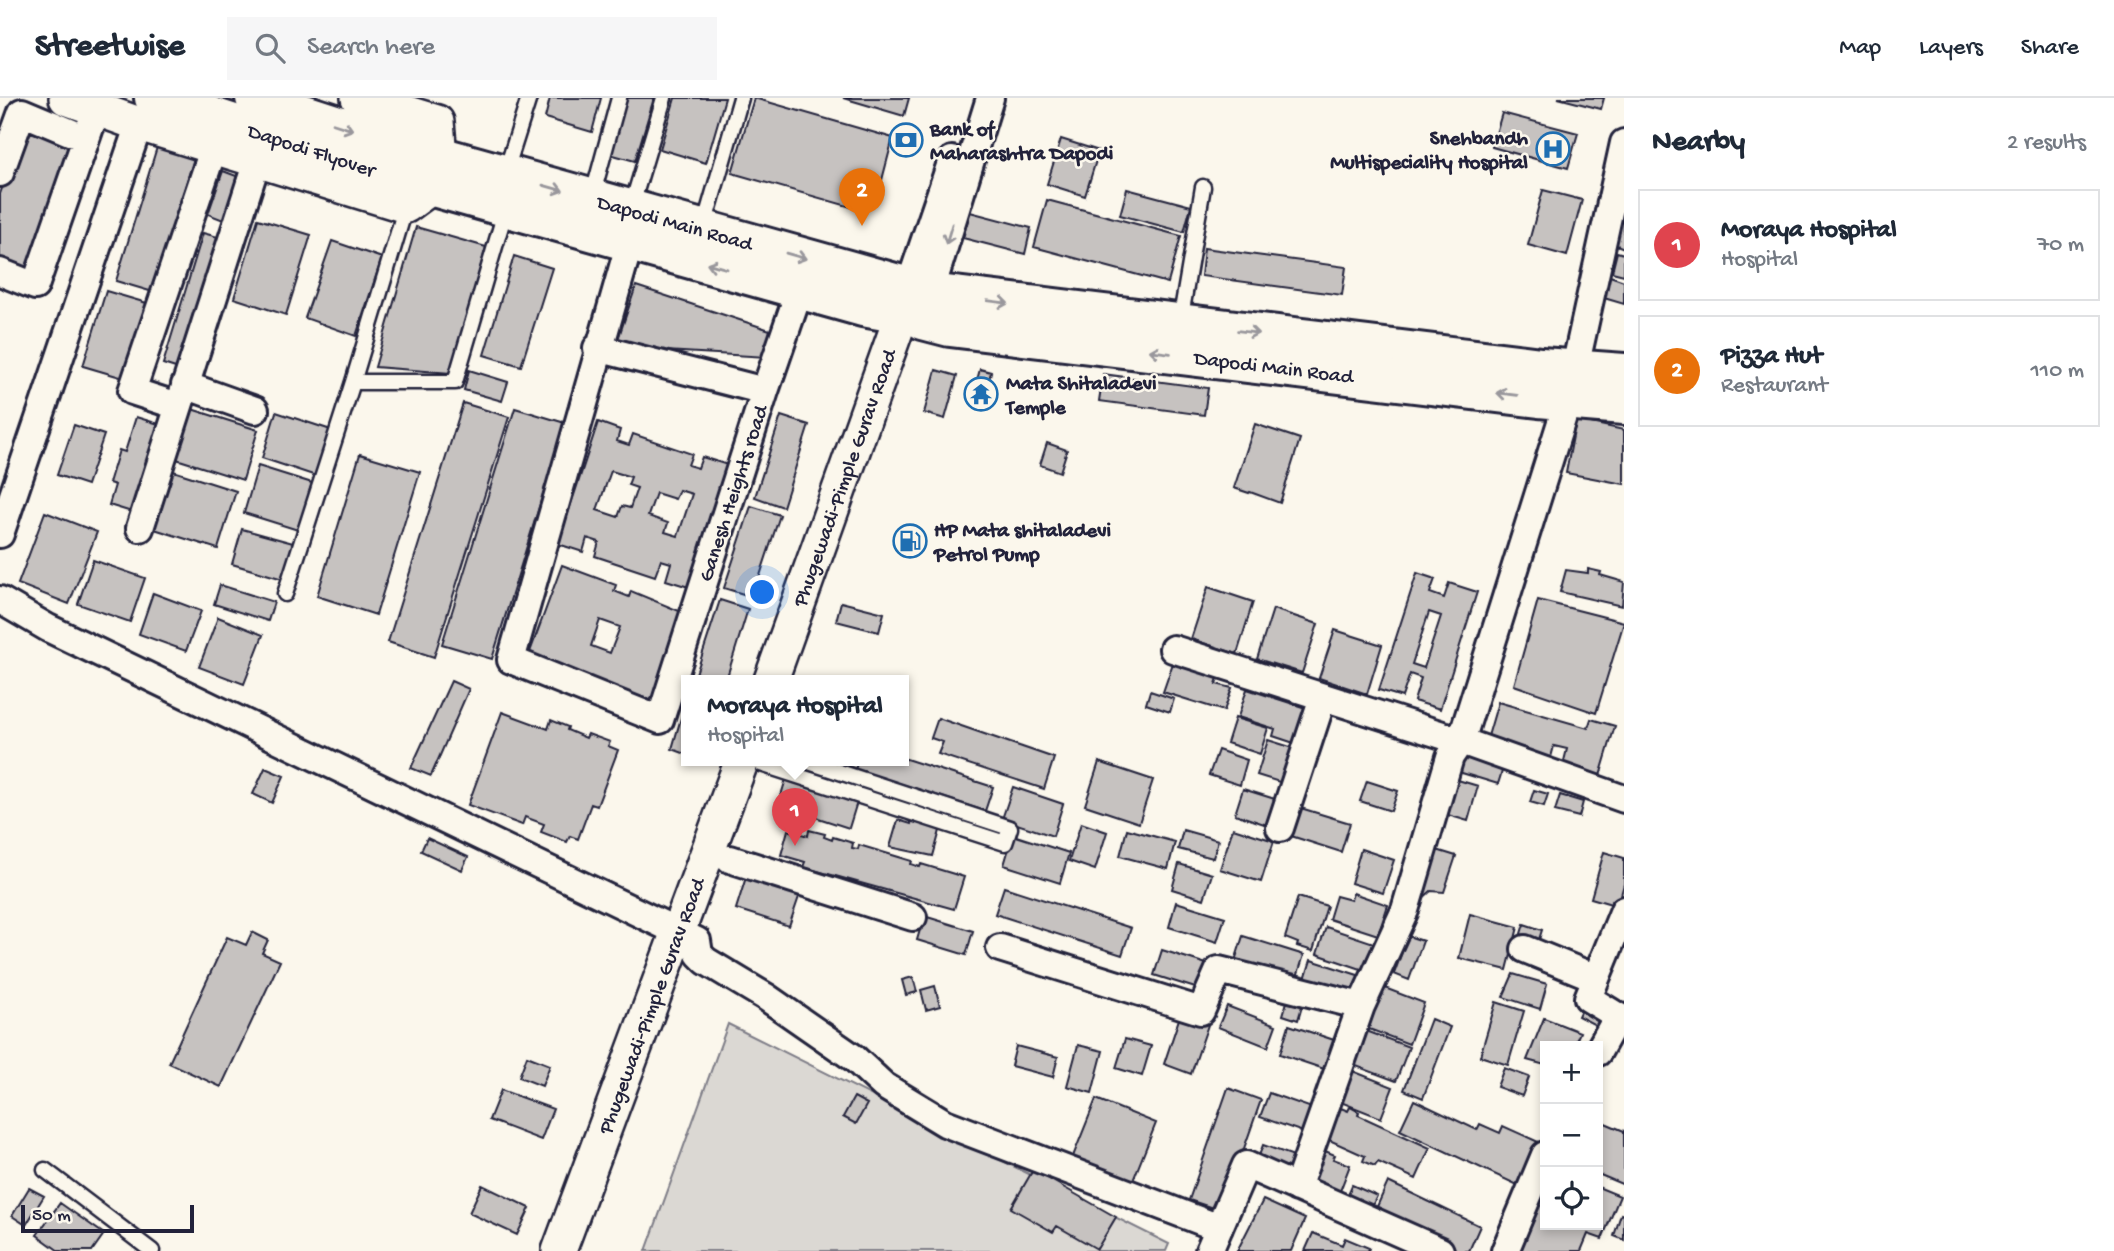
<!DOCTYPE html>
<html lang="en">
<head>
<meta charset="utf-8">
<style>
	body { margin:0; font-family:"Gochi Hand",sans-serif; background:#f6f6f7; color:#1f2937 }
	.controls { position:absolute; right:21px; bottom:21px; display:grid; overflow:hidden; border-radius:0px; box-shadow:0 4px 10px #0003 }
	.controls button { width:63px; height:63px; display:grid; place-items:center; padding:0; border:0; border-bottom:2px solid #e0e1e3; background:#fff; color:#1f2937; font:35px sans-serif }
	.scale { position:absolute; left:21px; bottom:18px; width:173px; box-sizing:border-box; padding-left:7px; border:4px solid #22223b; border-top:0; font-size:19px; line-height:24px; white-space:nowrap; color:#22223b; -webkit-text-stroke:5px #fbf7ec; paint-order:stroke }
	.you { position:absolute; left:763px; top:495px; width:24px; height:24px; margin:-18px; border:5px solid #fff; border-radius:50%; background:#1a73e8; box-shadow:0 0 0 10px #1a73e833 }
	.badge { display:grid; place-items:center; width:46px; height:46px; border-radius:50%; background:#1f6fb2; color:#fff; font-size:23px; font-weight:700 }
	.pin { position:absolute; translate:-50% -58px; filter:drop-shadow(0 2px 4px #0008) }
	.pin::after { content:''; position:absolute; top:37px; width:24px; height:21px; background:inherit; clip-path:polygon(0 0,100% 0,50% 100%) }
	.popup { position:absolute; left:681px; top:577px; width:228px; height:91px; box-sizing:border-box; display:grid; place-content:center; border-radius:0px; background:#fff; filter:drop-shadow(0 2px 5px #0005); font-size:23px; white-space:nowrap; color:#747a83 }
	.popup b { font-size:26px; color:#1f2937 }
	.popup::after { content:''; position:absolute; left:50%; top:100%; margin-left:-14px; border:14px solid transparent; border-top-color:#fff }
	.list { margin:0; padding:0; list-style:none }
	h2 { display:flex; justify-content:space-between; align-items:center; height:91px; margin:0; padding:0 28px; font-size:30px }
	h2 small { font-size:23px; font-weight:400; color:#747a83 }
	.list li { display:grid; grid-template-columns:46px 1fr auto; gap:21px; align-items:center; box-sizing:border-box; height:112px; margin:0 14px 14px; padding:0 14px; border:2px solid #e0e1e3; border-radius:0px }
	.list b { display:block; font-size:26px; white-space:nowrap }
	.list p { margin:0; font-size:23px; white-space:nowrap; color:#747a83 }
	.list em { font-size:23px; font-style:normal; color:#747a83 }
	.icon { flex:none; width:38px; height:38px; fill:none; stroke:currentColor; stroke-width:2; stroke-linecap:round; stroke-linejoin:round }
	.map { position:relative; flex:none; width:1624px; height:1153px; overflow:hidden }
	header { display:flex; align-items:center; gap:42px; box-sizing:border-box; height:98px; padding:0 35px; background:#fff; border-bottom:2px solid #e0e1e3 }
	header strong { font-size:33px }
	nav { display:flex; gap:38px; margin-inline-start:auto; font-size:24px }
	.search { width:490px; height:63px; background:#f6f6f7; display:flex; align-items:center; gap:18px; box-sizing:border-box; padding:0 24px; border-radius:0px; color:#747a83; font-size:26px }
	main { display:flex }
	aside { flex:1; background:#fff }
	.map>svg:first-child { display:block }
	.green { fill:#dbd8d3; stroke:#7e7d87; stroke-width:2 }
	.building { fill:#c6c2c0; stroke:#22223b; stroke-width:2; fill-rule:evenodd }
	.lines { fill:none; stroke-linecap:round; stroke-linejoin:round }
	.service-casing { stroke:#22223b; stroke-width:19 }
	.minor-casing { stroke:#22223b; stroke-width:32 }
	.tertiary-casing { stroke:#22223b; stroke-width:38 }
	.secondary-casing { stroke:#22223b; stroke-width:44 }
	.service { stroke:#fbf7ec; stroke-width:14 }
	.minor { stroke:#fbf7ec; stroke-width:26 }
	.tertiary { stroke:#fbf7ec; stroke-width:33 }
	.secondary { stroke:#fbf7ec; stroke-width:38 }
	.oneway { stroke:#99979c }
	.labels { text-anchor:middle; stroke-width:5; stroke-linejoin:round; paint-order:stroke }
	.poi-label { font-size:21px; font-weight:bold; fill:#22223b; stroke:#fbf7ec; text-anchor:start }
	.street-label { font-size:21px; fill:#22223b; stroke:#fbf7ec }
</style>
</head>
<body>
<header>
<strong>Streetwise</strong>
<div class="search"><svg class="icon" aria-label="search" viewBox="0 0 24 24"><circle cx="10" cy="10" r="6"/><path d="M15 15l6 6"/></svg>Search here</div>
<nav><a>Map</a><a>Layers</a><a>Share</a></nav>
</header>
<main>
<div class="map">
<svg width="1624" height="1153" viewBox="0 0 1624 1153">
	<rect width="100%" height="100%" fill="#fbf7ec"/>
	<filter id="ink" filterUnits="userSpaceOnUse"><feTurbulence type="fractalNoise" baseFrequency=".0143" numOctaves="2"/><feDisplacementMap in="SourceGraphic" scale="14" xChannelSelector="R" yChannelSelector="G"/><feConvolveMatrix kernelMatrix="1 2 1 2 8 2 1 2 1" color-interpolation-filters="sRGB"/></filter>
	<g filter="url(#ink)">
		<!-- green -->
		<path class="green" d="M728 926 1169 1146 1166 1153H646Z"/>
		<!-- building -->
		<path class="building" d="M550 0H601L592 34 545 20Z
			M622 0H654L635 63 606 55Z
			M675 0H725L706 65 660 51Z
			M754 0 893 40 882 82 868 98 851 109 732 75Z
			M843 0H909L904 18Z
			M1558 0H1604L1601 11Z
			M1502 15 1578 35 1568 70 1492 49Z
			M27 20 82 40 33 175 0 163V96Z
			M1061 41 1099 53 1085 98 1047 86Z
			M157 49 194 60 153 194 116 183Z
			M223 73 247 82 231 125 208 116Z
			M1127 91 1191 108 1184 134 1120 117Z
			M1543 92 1582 102 1567 158 1528 147Z
			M1047 102 1181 138 1168 185 1034 149Z
			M970 114 1031 130 1025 156 963 140Z
			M258 121 311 137 286 217 234 200Z
			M1622 123 1624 124V150L1614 146Z
			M416 129 486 149 451 275 375 269Z
			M203 135 225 141 185 273 163 266Z
			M332 143 382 160 356 238 305 220Z
			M1204 150 1346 169 1342 197 1201 178Z
			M1617 154 1624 156V177L1612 174Z
			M514 158 552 170 521 268 484 257Z
			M1610 178 1624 183V206L1604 200Z
			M636 188 770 232 767 259 615 250Z
			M106 193 150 206 127 281 83 268Z
			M980 271 991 274 987 289 976 286Z
			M469 272 508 284 502 303 464 292Z
			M936 272 957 278 945 321 924 315Z
			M1103 276 1208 290 1204 317 1099 303Z
			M463 305 509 319 434 559 388 544Z
			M185 309 258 332 243 382 170 359Z
			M515 310 565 325 492 561 442 546Z
			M276 314 331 332 316 378 262 360Z
			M781 318 809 327 783 409 755 399Z
			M136 319 162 327 135 415 109 407 115 387 109 385 119 352 125 354Z
			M1576 322 1624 332V386L1566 375Z
			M598 324 620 332 617 343 629 347 633 336 692 356 688 367 698 370 702 359 731 368 692 490 666 482 671 465 661 462 655 478 595 458 599 444 587 440 583 454 558 446ZM611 373 631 379 628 387 637 390 630 410 622 408 618 419 597 412ZM679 392 692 396 678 438 665 434 668 425 648 418 656 395 675 401Z
			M1255 326 1300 341 1280 405 1250 394 1249 395 1234 390Z
			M74 327 104 337 87 387 57 377Z
			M1047 345 1067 352 1060 374 1040 367Z
			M360 356 420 374 376 517 317 498Z
			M258 368 312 385 298 432 244 415Z
			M167 371 236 393 218 451 148 429Z
			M751 408 780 417 753 499 724 490Z
			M45 414 97 434 69 506 18 486Z
			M242 431 293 445 283 481 232 466Z
			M93 462 145 480 130 524 78 506Z
			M562 467 616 487 614 493 629 499 631 493 689 517 654 612 526 565ZM600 522 620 529 610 555 591 548Z
			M1588 471 1601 474 1600 477 1624 484 1622 508 1560 494 1566 472 1588 475Z
			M1417 475 1435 481 1430 495 1444 500 1449 485 1477 494 1440 611 1414 603 1421 580 1410 576 1402 599 1379 592ZM1429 514 1441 518 1424 570 1412 566Z
			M220 487 274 504 268 523 214 506Z
			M1208 489 1253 504 1237 556 1191 541Z
			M153 495 201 513 186 553 139 536Z
			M720 502 748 511 726 582H694Z
			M1538 502 1624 524 1596 615 1514 587Z
			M841 504 884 515 879 534 836 523Z
			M1273 511 1318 526 1302 575 1257 561Z
			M218 519 263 537 244 586 199 569Z
			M1335 532 1382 547 1367 596 1319 580Z
			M1173 565 1218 580 1216 586 1232 590 1224 613 1163 594Z
			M451 583 469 591 431 678 411 670Z
			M1247 591 1312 612 1300 647 1273 638 1275 631 1238 619Z
			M1150 593 1174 601 1170 614 1146 606Z
			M686 603V656L672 651Z
			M1498 604 1588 630 1591 621 1615 628 1600 678 1563 667 1567 651 1554 648 1550 663 1486 645Z
			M502 614 548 631 551 622 568 629 567 632 586 640 588 636 610 644 608 648 618 652 597 708 591 706 578 741 570 738 567 744 541 734 544 726 525 719 522 727 468 707Z
			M938 620 1054 660 1044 691 938 656 943 644 931 640Z
			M1235 620 1268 630 1260 656 1227 645Z
			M1268 642 1303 653 1292 688 1257 677Z
			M1218 652 1247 662 1240 687 1209 677Z
			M1458 653 1504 667 1498 686 1452 672Z
			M903 660 993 689 985 713 855 671 857 666 845 662H903Z
			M1099 664 1153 682 1139 725 1085 707Z
			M265 670 284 678 272 705 253 696Z
			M1451 680 1478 688 1468 723 1441 715Z
			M786 681 857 704 849 730 778 707Z
			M1367 683 1398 693 1391 713 1360 703Z
			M1013 689 1063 706 1053 738 1002 721Z
			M1243 691 1278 702 1270 728 1235 716Z
			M1534 692 1548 696 1544 708 1530 704Z
			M1560 697 1583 704 1579 719 1555 713Z
			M1294 708 1350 725 1341 754 1285 736Z
			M912 721 941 729 933 758 890 749 898 722 911 726Z
			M1081 725 1107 734 1095 772 1069 763Z
			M1233 730 1274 743 1261 784 1220 771Z
			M1127 731 1175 744 1168 771 1120 758Z
			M788 732 808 738 809 732 825 736 824 739 832 742 833 739 853 745 852 750 858 751 859 747 912 763 911 766 920 769 921 766 964 779 954 811 803 769 805 764 781 757Z
			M1183 732 1218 742 1213 760 1178 751Z
			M1013 737 1069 755 1060 785 1004 767Z
			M427 740 468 759 462 772 421 753Z
			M1427 749 1456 758 1444 794 1431 793 1422 801 1412 797Z
			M1361 751 1394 762 1383 795 1351 785Z
			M1604 754 1624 760V786L1618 808 1591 800Z
			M1179 766 1212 776 1204 801 1172 791Z
			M747 776 801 793 789 828 736 811Z
			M1004 789 1131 830 1122 857 995 816Z
			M1353 795 1388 807 1378 837 1329 821 1336 798 1351 802Z
			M1298 799 1327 808 1313 853 1297 848 1298 845 1285 840Z
			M1176 804 1225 819 1217 844 1169 829Z
			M1470 816 1518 829 1507 872 1459 860Z
			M924 818 973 833 966 857 917 842Z
			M1524 826 1542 832 1536 851 1518 845Z
			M1326 829 1374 845 1364 872 1317 856Z
			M252 834 268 842 262 855 280 863 221 989 169 965 227 839 246 847Z
			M1243 838 1304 857 1296 882 1235 863Z
			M1408 838 1423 843 1409 882 1394 876Z
			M1162 852 1216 869 1208 894 1154 877Z
			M1311 862 1364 879 1357 899 1305 881Z
			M1513 876 1547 886 1540 911 1503 899Z
			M913 879 917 894 906 897 902 882Z
			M1377 887 1424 905 1409 946 1361 928Z
			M935 888 940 908 926 912 921 892Z
			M1290 894 1305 898 1298 922 1283 917Z
			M1496 904 1524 913 1508 967 1480 958Z
			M1584 905 1607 917 1601 930 1578 918Z
			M1227 908 1276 927 1268 949 1218 929Z
			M1181 915 1209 924 1191 976 1164 966Z
			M1544 920 1580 934 1574 948 1567 945 1566 948H1545V967L1527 962Z
			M1431 921 1450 929 1423 1000 1404 992Z
			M1289 927 1337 943 1327 972 1280 956Z
			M1361 931 1409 949 1396 983 1348 965Z
			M1125 941 1151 948 1142 978 1116 970Z
			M1078 947 1103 953 1092 995 1067 988Z
			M1016 948 1058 959 1053 979 1011 968Z
			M527 958 550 967 542 988 519 979Z
			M1345 970 1393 989 1381 1020 1333 1001Z
			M1504 970 1529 979 1522 998 1497 989Z
			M1228 990 1261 1002 1222 1113 1189 1102Z
			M501 992 553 1011 541 1042 489 1022Z
			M1269 995 1312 1010 1303 1034 1260 1019Z
			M854 999 867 1006 856 1026 843 1019Z
			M1096 1001 1156 1025 1132 1085 1072 1061Z
			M1414 1002 1477 1032 1480 1026 1500 1035 1503 1028 1545 1047 1526 1091 1400 1032Z
			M1350 1009 1359 1014 1358 1017 1430 1050 1416 1081 1378 1064 1375 1068 1363 1063 1365 1058 1327 1041 1341 1010 1348 1013Z
			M1598 1022 1624 1033V1087L1598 1076Z
			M1263 1047 1294 1058 1287 1077 1256 1066Z
			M1325 1053 1335 1057 1333 1061 1350 1067 1340 1093 1313 1084 1316 1077 1313 1075Z
			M1033 1072 1116 1119 1097 1151 1057 1128 1053 1134 1011 1110Z
			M1545 1079V1127H1598V1089L1620 1098 1602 1141 1588 1136 1581 1153H1515Z
			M1388 1084 1480 1128 1469 1153H1448L1375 1113Z
			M482 1087 530 1110 517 1137 469 1115Z
			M1352 1087 1377 1098 1369 1114 1345 1103Z
			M29 1090 44 1098 26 1127 12 1118Z
			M1263 1102 1305 1121 1291 1153H1237Z
			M60 1105 104 1136 92 1153H59L37 1137Z
			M1621 1116 1624 1117V1142L1614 1138Z
			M1313 1135 1342 1147 1345 1140 1369 1150 1368 1153H1305Z"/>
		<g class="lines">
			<defs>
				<path id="service" d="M505 76 529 0
					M592 99 619 0
					M631 110 664 0
					M703 131 741 0
					M1180 224 1203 89
					M353 284H455L506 111
					M285 496 353 284 406 108
					M761 666 1005 745 1010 730 803 662
					M45 1072 152 1153"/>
				<path id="minor" d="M0 75 22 14 84 40
					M0 174 35 188 96 12
					M909 189 952 62
					M930 195 990 0
					M597 250 765 293 660 622 511 562 630 144
					M185 287 255 312
					M765 293 800 191
					M178 308 132 293 214 49
					M140 430 257 63
					M0 436 139 26
					M0 502 48 530 697 843 699 856 706 863 766 899 854 960 884 988 945 1025 1219 1130
					M1173 551 1461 643 1624 701
					M1280 730 1323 599
					M730 761 913 819
					M1624 812 1588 900 1624 922
					M1000 850 1201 913 1219 872 1361 908
					M1525 851 1596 880
					M1598 954 1618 918
					M1297 1090 1361 908 1405 812 1450 659 1461 643 1568 302 1624 45
					M1209 1153 1246 1067 1440 1153
					M1505 1153 1545 1057"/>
				<g id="tertiary">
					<path d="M66 0 139 26 406 108 432 89"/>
					<path d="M358 0 437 24 440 58"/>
					<path id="s1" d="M771 582 902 216"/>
					<path id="s2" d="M559 1153 742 662"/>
				</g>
				<g id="secondary">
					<path id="s3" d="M154 0 394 78 863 209 902 216"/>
					<path id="s4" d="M255 0 403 48 909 189"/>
					<path d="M930 195 1541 269 1624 275"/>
					<path id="s5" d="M923 222 950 229 1539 300 1624 307"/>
				</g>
			</defs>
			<!-- service casing -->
			<use href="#service" class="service-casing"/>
			<!-- minor casing -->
			<use href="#minor" class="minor-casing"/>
			<!-- tertiary casing -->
			<use href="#tertiary" class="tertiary-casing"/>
			<!-- secondary casing -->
			<use href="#secondary" class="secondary-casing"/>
			<!-- service -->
			<use href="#service" class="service"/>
			<!-- minor -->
			<use href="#minor" class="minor"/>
			<!-- tertiary -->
			<use href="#tertiary" class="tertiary"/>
			<!-- secondary -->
			<use href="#secondary" class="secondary"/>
		</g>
		<!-- one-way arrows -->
		<defs><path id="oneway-shaft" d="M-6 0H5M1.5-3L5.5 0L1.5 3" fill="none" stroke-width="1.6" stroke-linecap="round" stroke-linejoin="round" transform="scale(1.75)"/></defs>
		<g class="oneway">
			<use href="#oneway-shaft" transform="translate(343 29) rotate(18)"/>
			<use href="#oneway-shaft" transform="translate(553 90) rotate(16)"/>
			<use href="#oneway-shaft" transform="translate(949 136) rotate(107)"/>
			<use href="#oneway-shaft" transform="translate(796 158) rotate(16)"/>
			<use href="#oneway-shaft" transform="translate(717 168) rotate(-164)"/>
			<use href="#oneway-shaft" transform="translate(998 204) rotate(7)"/>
			<use href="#oneway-shaft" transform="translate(1248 234) rotate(7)"/>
			<use href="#oneway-shaft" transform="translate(1160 254) rotate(-173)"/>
			<use href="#oneway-shaft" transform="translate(1507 296) rotate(-173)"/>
		</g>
	</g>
	<!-- icons -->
	<defs>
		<symbol id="bank-ring" viewBox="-11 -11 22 22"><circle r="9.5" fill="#fbf7ec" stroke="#1f6fb2" stroke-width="1.5"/><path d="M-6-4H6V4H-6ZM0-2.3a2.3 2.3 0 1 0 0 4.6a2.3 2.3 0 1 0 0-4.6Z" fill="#1f6fb2"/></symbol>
		<symbol id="hospital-ring" viewBox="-11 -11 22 22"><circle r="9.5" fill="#fbf7ec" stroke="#1f6fb2" stroke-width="1.5"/><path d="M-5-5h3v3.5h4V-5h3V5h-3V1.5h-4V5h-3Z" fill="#1f6fb2"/></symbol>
		<symbol id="temple-ring" viewBox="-11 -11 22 22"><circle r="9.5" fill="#fbf7ec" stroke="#1f6fb2" stroke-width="1.5"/><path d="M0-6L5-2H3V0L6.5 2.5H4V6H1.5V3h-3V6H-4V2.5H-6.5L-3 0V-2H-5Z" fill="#1f6fb2"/></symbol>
		<symbol id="fuel-ring" viewBox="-11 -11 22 22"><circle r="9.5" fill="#fbf7ec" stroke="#1f6fb2" stroke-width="1.5"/><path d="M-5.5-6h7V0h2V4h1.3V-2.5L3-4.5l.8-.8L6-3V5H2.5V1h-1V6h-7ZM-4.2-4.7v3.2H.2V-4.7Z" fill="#1f6fb2"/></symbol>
	</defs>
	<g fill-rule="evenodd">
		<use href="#bank-ring" x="887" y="23" width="38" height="38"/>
		<use href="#hospital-ring" x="1534" y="32" width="38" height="38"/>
		<use href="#temple-ring" x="962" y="277" width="38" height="38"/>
		<use href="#fuel-ring" x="891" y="424" width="38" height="38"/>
	</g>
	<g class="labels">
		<!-- poi labels -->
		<g class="poi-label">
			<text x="930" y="37">Bank of<tspan x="930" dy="24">Maharashtra Dapodi</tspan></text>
			<text x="1528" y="46" text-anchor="end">Snehbandh<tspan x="1528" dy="24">Multispeciality Hospital</tspan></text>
			<text x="1006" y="291">Mata Shitaladevi<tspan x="1006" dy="24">Temple</tspan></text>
			<text x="934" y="438">HP Mata shitaladevi<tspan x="934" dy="24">Petrol Pump</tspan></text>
		</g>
		<!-- street labels -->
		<g class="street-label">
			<text dy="7" stroke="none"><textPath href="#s3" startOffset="166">Dapodi Flyover</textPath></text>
			<text dy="7" stroke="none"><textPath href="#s4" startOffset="438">Dapodi Main Road</textPath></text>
			<text dy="7" stroke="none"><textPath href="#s5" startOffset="354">Dapodi Main Road</textPath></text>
			<text dy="7" stroke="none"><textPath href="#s1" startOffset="215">Phugewadi-Pimple Gurav Road</textPath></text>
			<text transform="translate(732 395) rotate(-72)" y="7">Ganesh Heights road</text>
			<text dy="7" stroke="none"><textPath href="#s2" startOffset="262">Phugewadi-Pimple Gurav Road</textPath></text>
		</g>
	</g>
</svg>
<div class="controls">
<button>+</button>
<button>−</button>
<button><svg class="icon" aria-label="locate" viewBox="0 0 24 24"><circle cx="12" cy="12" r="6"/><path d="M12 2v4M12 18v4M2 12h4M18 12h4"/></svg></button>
</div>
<div class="scale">50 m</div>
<div class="you"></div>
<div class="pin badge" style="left:795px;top:748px;background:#e0444e">1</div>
<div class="popup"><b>Moraya Hospital</b>Hospital</div>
<div class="pin badge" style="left:862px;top:128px;background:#e8710a">2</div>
</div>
<aside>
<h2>Nearby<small>2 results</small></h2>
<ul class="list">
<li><span class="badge" style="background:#e0444e">1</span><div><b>Moraya Hospital</b><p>Hospital</p></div><em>70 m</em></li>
<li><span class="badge" style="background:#e8710a">2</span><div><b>Pizza Hut</b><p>Restaurant</p></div><em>110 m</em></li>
</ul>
</aside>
</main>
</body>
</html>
